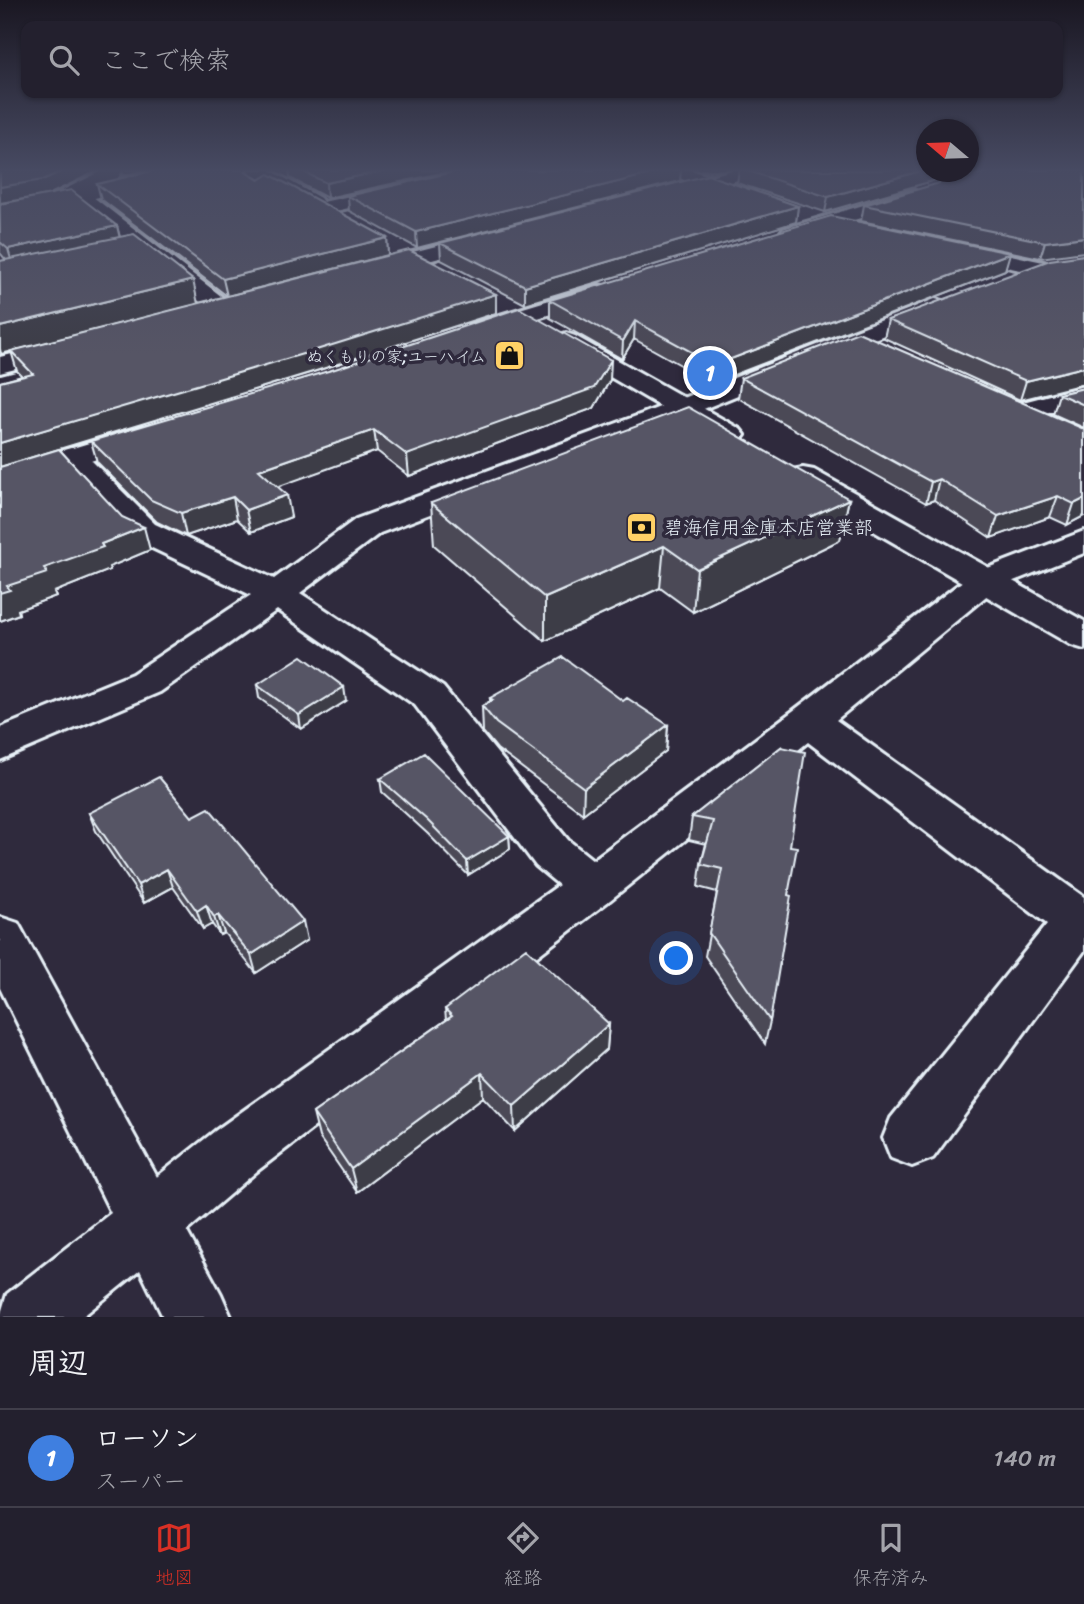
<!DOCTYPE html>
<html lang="ja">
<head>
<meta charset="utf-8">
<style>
	body { margin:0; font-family:Sriracha,"Klee One",sans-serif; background:#2b2836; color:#f1f3f6 }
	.compass { position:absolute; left:916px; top:119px; width:63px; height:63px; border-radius:50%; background:#23202e; box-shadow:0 2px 5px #0004; rotate:289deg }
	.you { position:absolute; left:677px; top:959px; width:24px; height:24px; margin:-18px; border:5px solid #fff; border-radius:50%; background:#1a73e8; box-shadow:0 0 0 10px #1a73e833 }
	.badge { display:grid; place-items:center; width:46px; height:46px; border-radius:50%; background:#d93025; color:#fff; font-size:23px; font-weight:700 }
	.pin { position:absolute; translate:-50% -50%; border:4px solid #fff; box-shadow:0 2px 7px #0006 }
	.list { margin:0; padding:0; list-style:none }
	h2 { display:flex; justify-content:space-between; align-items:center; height:91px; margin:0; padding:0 28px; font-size:30px }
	h2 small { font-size:23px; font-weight:400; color:#a3a3aa }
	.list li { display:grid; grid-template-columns:46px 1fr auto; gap:21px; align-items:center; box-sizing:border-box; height:98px; padding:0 28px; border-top:2px solid #403e4a }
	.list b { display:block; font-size:26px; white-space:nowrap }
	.list p { margin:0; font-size:23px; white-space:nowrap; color:#a3a3aa }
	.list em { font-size:23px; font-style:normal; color:#a3a3aa }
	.icon { flex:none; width:38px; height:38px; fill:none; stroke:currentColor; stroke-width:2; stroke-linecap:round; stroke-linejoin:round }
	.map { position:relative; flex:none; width:1084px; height:1317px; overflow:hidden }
	.search { position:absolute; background:#23202e; box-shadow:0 2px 5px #0004; left:21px; right:21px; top:21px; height:77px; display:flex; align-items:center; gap:18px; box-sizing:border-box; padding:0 24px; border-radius:14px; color:#a3a3aa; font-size:26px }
	.sheet { height:189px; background:#23202e }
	nav { display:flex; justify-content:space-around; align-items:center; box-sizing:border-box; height:98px; border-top:2px solid #403e4a; background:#23202e; font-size:19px; color:#a3a3aa }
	nav a { display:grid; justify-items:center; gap:4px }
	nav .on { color:#d93025 }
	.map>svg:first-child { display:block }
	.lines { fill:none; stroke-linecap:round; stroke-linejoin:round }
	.minor-casing { stroke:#e8f1f8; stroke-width:6 }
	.tertiary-casing { stroke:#e8f1f8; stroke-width:6 }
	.minor { fill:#2f2a3d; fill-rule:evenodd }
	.tertiary { fill:#2f2a3d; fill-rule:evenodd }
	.wall { fill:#4b4957; stroke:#e8f1f8; stroke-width:2 }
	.shaded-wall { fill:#3d3c47; stroke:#e8f1f8; stroke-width:2 }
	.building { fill:#575565; stroke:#e8f1f8; stroke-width:2 }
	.labels { text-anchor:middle; stroke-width:7; stroke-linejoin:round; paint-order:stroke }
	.far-poi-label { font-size:16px; fill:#e8f1f8; stroke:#2f2a3d; text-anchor:end }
	.poi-label { font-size:19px; fill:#e8f1f8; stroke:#2f2a3d; text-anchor:start }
</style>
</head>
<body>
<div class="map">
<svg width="1084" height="1317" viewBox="0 0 1084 1317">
	<rect width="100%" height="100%" fill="#2f2a3d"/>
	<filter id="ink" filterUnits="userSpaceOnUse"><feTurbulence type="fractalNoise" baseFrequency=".0143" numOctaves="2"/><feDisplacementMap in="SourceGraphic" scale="14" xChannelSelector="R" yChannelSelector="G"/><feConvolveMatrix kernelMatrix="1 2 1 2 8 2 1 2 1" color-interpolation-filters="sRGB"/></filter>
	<g filter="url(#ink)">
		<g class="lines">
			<defs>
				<path id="minor" d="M104 170H123L117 179 88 193 230 303 234 308 230 313 222 315 214 313 73 200 56 207 46 201 49 197Z
					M248 170H270L320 198 323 202 467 170H500L491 175 323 214 251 174Z
					M733 170H763L760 174 668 199 658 193 661 189Z
					M491 232 498 234 502 238 498 242 370 277 362 275 359 270 362 265Z
					M958 244 1048 263 1084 276V291L1034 273 950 255 947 250 950 245Z
					M935 299 943 301 947 306 943 311 662 426 380 533 300 593 443 687 568 840 593 860 793 711 972 574 1084 531V553L996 588 836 720 1084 897V951L933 1158 912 1166 891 1158 883 1138 891 1118 1047 924 808 742 610 900 257 1171 169 1246 147 1255 125 1246 116 1224 125 1202 215 1131 559 885 536 866 415 705 277 610 160 692 0 760V728L132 674 251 595 131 538 60 463 56 457 60 451 71 448 82 451 155 524 274 579 356 519 642 414Z
					M64 341 73 344 77 349 73 354 0 373V357Z
					M1084 386V403L1018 420 1008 418 1004 412 1008 406Z"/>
				<path id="tertiary" d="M160 170H196L193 174C129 190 65 206 0 218V206L78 192 121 178Z
					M665 170H691L755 192 758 196 748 202 741 200 668 174Z
					M914 190 924 196 921 200 790 239 783 237 780 233 783 229Z
					M599 285 607 287 611 292 607 297 479 336 470 334 467 329 470 324Z
					M566 333 575 336 740 429 745 435 740 441 730 444 720 441 557 346 553 341 557 336Z
					M142 427 152 430 157 436 152 442 0 489V470Z
					M803 468 814 470 1084 621V649L1071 645 792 484 788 477 792 470Z
					M0 917 18 923 221 1294 231 1317H163L140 1270 82 1317H0L7 1294 111 1213 0 988Z"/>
			</defs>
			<!-- minor casing -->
			<use href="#minor" class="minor-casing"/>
			<!-- tertiary casing -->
			<use href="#tertiary" class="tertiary-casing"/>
			<!-- minor -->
			<use href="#minor" class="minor"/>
			<!-- tertiary -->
			<use href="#tertiary" class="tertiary"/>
		</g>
		<!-- wall -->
		<path class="wall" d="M289 170H455L327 198 290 178Z
			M700 170H723L710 173Z
			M739 170H927L946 177 825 212 737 183Z
			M1084 170 1040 258 861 221 864 205Z
			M259 180 387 238 388 255 496 313 316 371 59 449 150 550 109 567 110 570 54 592 56 596 18 610 19 614 0 621V382L22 376 17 371 11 351 1 354 0 352V261L6 260 0 253V204L49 194 117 226 120 237 198 303 227 296 101 199 97 184Z
			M680 181 417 248 349 211 348 196Z
			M798 206 796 222 525 304 441 260 440 243Z
			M1084 255V384L1020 400 884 338 888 320Z
			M1005 270 713 383 634 339 622 359 550 318V300Z
			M741 378 1084 429V516L1067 525 1050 517 991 538 934 500 926 503 738 398Z
			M610 380 594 408 409 476 377 451 277 486 291 517 251 532 237 519 186 536 157 522 97 462 91 441Z
			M1084 388V428L1053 414 1059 394Z
			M849 499 840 540 693 612 660 588 545 641 434 545 431 503Z
			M257 685 346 701 301 729 259 698Z
			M490 698 623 701 668 725 666 751 583 814 497 749 483 732 482 706 490 701Z
			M781 747 790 846 788 895 770 1021 765 1044 705 956 717 892 698 887 701 864 706 844 689 840 692 817Z
			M380 779 509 836 510 849 468 875 428 834 382 792Z
			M89 813 192 817 307 940 256 973 224 933 220 935 212 924 203 929 173 887 144 903 96 831Z
			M445 1009 609 1024 607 1049 515 1131 483 1097 357 1192 319 1137 313 1113 446 1020Z"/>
		<!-- shaded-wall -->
		<path class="shaded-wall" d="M64 170H99L48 195 0 203V187Z
			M122 170H148L123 175Z
			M387 170H455L327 198 326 183Z
			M666 170H681L680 181 417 248 416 232Z
			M710 170H723L710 173Z
			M924 170H927V172H969V170H986L946 177 825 212 828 197Z
			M798 206 796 222 525 304V286Z
			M117 226 121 243 13 266 8 249Z
			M1084 237V252L1040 258 1045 242Z
			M387 238 388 255 227 296 223 279Z
			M1010 253 1005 270 713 383 715 365Z
			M193 280 198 304 1 354 0 349V327Z
			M496 294V313L316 371 0 467V443Z
			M635 321 634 339 622 359 623 341Z
			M611 360 610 380 594 408 409 476 407 455Z
			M1084 367V384L1020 400 1026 381Z
			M374 430 377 451 263 492 259 470Z
			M939 479 934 500 926 503 931 482Z
			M287 495 291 517 251 532 246 510Z
			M1058 496 1050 517 991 538 998 516Z
			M233 497 237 519 186 536 181 513Z
			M849 499 840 540 693 612 697 569Z
			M1084 499V516L1067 525 1074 504Z
			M144 527 150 550 109 567 110 570 54 592 56 596 18 610 19 614 0 621V593L7 586 44 568 101 544Z
			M664 546 660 588 545 641V598Z
			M344 687 346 701 301 729 299 715Z
			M668 725 666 751 583 814 584 788Z
			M509 836 510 849 468 875 467 861Z
			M167 869 173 887 144 903 138 885Z
			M206 905 212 924 203 929 197 911Z
			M218 915 224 933 220 935 214 917Z
			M303 921 307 940 256 973 251 955Z
			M609 1024 607 1049 515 1131 514 1106Z
			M482 1073 483 1097 357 1192 351 1169Z"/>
		<!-- building -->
		<path class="building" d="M0 170H64L43 180 0 187Z
			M156 170H242L259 180 269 174 387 238 223 279 97 184Z
			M300 170H387L326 183Z
			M462 170H666L416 232 348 196Z
			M745 170H924L828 197Z
			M997 170H1084V237L1045 242 864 205 953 179Z
			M708 175 798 206 525 286 440 243Z
			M71 190 117 226 8 249 0 242V204Z
			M831 216 1010 253 715 365 635 321 623 341 550 300Z
			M134 234 193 280 0 327V261Z
			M409 250 496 294 313 351 0 443V382L33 374 11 351Z
			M1084 255V367L1026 381 888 320 1050 260Z
			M519 308 611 360 594 388 407 455 374 430 259 470 287 495 246 510 233 497 181 513 151 500 91 441 335 369Z
			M858 332 1084 429V499L1074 504 1058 496 998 516 939 479 931 482 741 378Z
			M1084 388V405L1059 394Z
			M688 407 849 499 697 569 664 546 545 598 431 503Z
			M59 449 122 517 144 527 101 544 103 547 44 568 47 573 7 586 10 590 0 593V467Z
			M302 656 344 687 299 715 257 685Z
			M563 657 623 701 627 698 668 725 584 788 496 723 482 706 493 700 490 698Z
			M781 747 805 752 790 846 797 847 788 895 791 896 770 1021 709 933 722 869 701 864 713 821 692 817Z
			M424 753 509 836 467 861 427 820 380 779Z
			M159 777 192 817 209 808 303 921 251 955 218 915 214 917 206 905 197 911 167 869 138 885 89 813Z
			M526 948 609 1024 514 1106 482 1073 351 1169 313 1113 452 1016 445 1009Z"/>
	</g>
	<!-- sky -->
	<linearGradient id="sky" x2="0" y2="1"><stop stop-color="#1a1722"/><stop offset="0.48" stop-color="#474a62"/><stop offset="1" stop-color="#474a62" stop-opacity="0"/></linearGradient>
	<rect width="1084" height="354" fill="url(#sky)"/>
	<!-- icons -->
	<defs>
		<symbol id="shop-square" viewBox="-11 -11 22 22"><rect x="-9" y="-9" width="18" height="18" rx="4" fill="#ffd166" stroke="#2f2a3d"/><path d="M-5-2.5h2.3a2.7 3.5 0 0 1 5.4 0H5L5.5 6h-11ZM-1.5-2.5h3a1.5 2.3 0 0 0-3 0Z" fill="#111"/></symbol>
		<symbol id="bank-square" viewBox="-11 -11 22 22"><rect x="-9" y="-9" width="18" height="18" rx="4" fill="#ffd166" stroke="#2f2a3d"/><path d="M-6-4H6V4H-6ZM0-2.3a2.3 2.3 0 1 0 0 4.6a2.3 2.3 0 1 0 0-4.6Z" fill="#111"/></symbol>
	</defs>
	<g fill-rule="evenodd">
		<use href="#shop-square" x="492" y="338" width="35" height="35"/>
		<use href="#bank-square" x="624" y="510" width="35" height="35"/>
	</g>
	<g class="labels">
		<!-- far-poi labels -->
		<g class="far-poi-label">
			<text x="486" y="362">ぬくもりの家;ユーハイム</text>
		</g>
		<!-- poi labels -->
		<g class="poi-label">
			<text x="664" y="534">碧海信用金庫本店営業部</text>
		</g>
	</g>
</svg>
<svg class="compass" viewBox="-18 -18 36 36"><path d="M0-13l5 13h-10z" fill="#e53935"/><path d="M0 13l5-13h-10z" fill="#a3a3aa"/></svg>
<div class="you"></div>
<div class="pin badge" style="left:710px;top:373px;background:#3f7fe0">1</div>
<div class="search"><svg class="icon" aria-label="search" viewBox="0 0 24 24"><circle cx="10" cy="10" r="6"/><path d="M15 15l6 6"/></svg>ここで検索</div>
</div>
<section class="sheet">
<h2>周辺<small></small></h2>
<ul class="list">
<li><span class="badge" style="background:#3f7fe0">1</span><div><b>ローソン</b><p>スーパー</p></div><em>140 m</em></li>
</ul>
</section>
<nav>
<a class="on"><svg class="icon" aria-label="map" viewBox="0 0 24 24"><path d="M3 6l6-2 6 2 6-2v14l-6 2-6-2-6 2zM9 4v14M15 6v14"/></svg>地図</a>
<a><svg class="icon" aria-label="directions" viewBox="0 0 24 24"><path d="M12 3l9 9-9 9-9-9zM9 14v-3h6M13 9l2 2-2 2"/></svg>経路</a>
<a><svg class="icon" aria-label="saved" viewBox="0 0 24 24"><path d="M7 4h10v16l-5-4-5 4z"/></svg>保存済み</a>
</nav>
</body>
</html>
